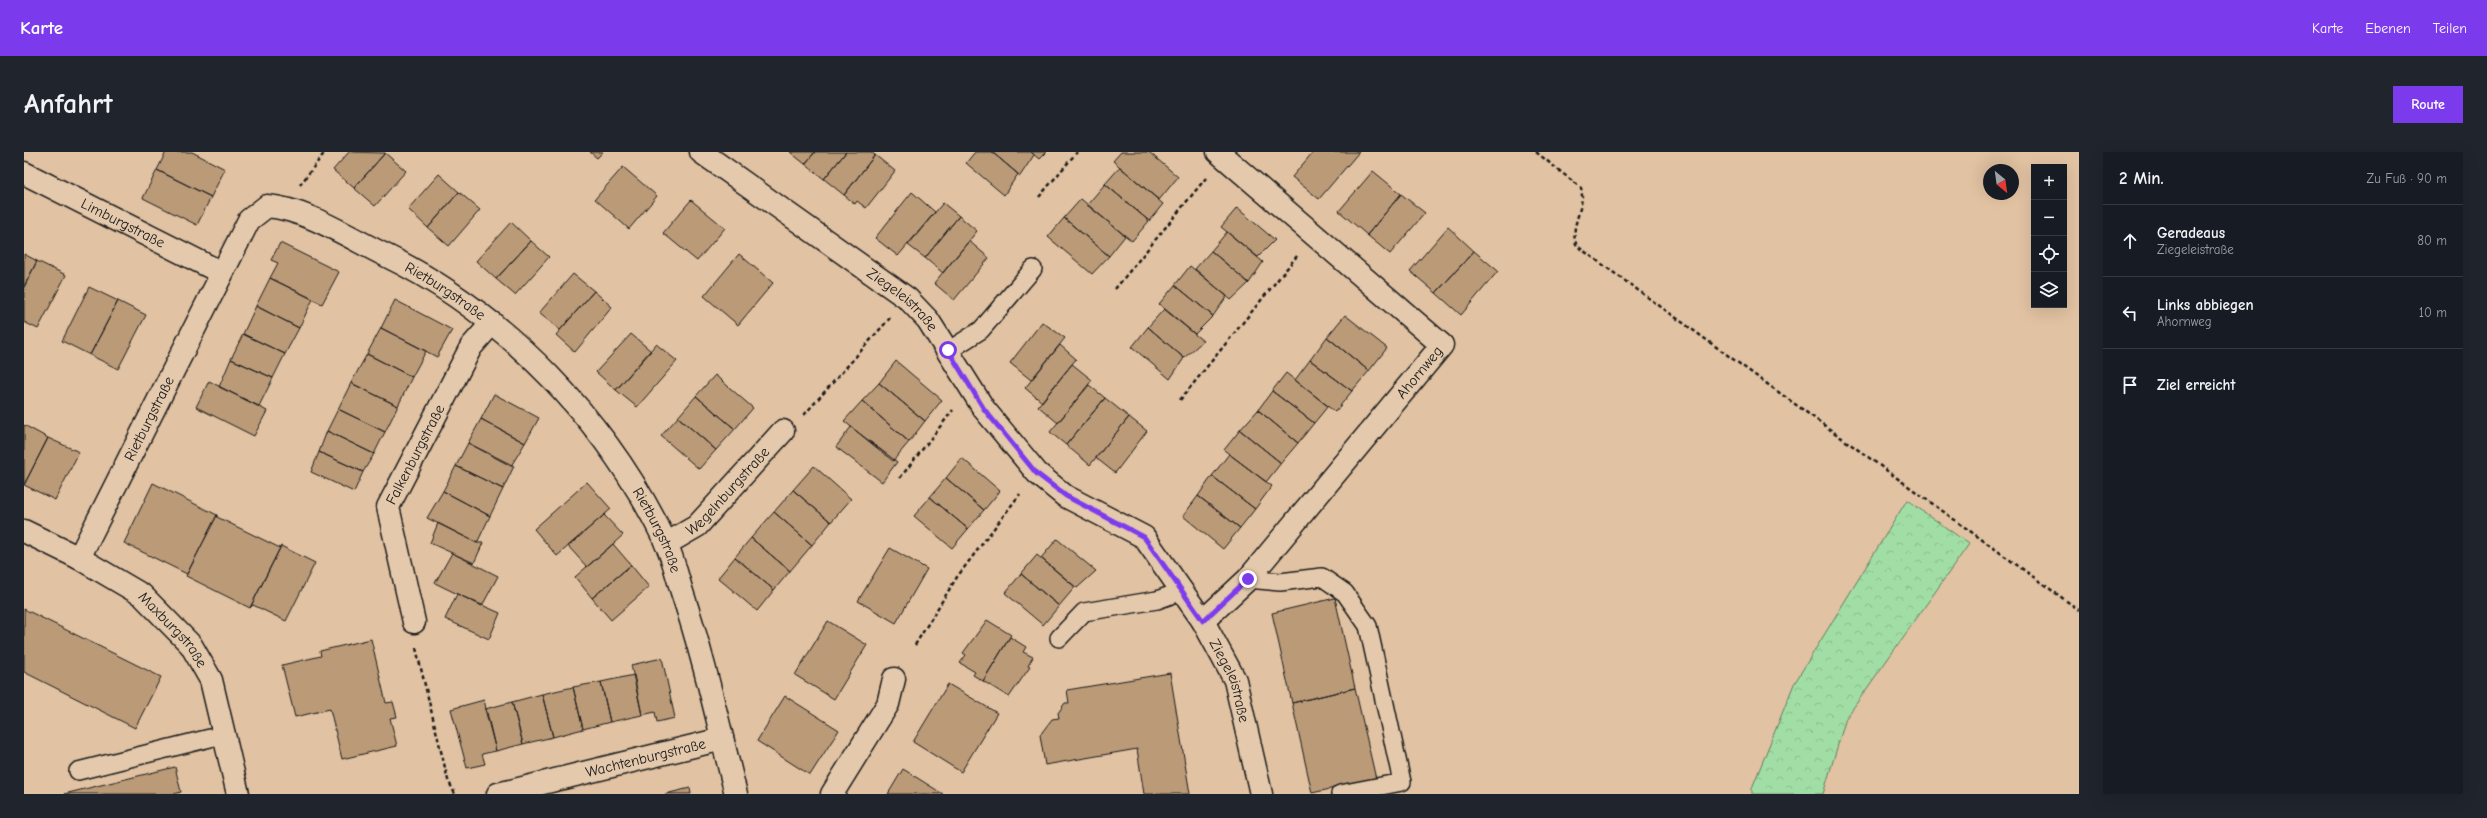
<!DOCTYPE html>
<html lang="de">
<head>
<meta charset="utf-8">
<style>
	body { margin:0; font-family:"Comic Neue",sans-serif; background:#20242c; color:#f1f3f6 }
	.controls { position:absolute; right:12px; top:12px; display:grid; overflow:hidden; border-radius:0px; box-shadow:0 4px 16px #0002 }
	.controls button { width:36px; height:36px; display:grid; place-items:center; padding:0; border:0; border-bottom:1px solid #363941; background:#171b24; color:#f1f3f6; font:20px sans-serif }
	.compass { position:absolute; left:1959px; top:12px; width:36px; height:36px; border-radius:50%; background:#171b24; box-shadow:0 4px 16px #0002; rotate:151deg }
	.stop { position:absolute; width:12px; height:12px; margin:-9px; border:3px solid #7c3aed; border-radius:50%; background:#fff }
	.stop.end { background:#7c3aed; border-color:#fff; box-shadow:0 1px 4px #0008 }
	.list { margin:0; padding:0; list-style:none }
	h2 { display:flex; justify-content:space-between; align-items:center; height:52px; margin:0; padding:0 16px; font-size:17px }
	h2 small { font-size:13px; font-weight:400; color:#9ea1a6 }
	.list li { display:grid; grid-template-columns:26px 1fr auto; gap:12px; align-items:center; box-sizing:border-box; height:72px; padding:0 16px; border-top:1px solid #363941 }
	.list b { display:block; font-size:15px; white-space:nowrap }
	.list p { margin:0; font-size:13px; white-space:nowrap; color:#9ea1a6 }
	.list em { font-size:13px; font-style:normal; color:#9ea1a6 }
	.icon { flex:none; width:22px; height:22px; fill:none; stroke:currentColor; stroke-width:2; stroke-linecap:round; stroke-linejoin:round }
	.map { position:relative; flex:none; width:2055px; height:642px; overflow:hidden; border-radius:0px }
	header { display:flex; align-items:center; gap:24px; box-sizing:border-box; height:56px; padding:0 20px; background:#7c3aed; color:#fff }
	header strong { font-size:19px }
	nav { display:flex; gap:22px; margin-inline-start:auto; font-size:14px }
	.intro { display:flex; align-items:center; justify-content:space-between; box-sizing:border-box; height:96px; padding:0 24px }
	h1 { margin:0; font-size:28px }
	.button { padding:10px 18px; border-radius:0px; background:#7c3aed; color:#fff; font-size:14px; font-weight:700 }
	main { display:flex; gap:24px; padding:0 24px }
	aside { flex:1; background:#171b24; border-radius:0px; box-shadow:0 4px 16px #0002 }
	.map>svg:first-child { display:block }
	.forest { fill:url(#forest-crowns); stroke:#5e7d60 }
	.building { fill:#bb9a78; stroke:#1c1c1c }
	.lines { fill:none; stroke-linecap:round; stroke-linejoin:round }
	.service-casing { stroke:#1c1c1c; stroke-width:20 }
	.minor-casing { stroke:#1c1c1c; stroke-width:25 }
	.path { stroke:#1c1c1c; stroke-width:2.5; stroke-dasharray:4 3; stroke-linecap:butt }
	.service { stroke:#e4c9ac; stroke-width:17 }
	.minor { stroke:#e4c9ac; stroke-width:22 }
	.route { stroke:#7c3aed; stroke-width:5 }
	.labels { text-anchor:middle; stroke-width:3.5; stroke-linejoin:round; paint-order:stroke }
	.street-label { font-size:15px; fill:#1c1c1c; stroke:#e4c9ac }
</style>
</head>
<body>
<header>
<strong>Karte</strong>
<nav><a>Karte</a><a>Ebenen</a><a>Teilen</a></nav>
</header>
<div class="intro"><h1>Anfahrt</h1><a class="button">Route</a></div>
<main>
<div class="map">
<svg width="2055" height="642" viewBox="0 0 2055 642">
	<defs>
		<pattern id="forest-crowns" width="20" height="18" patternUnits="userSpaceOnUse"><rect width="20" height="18" fill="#a1dea5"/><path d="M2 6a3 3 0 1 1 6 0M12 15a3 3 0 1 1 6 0" fill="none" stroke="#8abe8d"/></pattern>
	</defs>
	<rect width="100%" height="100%" fill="#e1c2a2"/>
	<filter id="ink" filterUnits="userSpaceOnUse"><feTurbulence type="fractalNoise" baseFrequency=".025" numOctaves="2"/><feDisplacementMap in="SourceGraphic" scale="8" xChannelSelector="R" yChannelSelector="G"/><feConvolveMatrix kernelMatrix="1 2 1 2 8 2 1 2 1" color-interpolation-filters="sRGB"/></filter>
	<g filter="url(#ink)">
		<!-- forest -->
		<path class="forest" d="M1883 348 1945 392 1822 566 1799 642H1728V636L1770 532Z"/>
		<!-- building -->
		<path class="building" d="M142 0H168L201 17 187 45 133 18Z
			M325 0 361 1 330 36 309 18Z
			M566 0H579L573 6Z
			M766 0H791L781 12Z
			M791 0H822L800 27 781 12Z
			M822 0H847L851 3 820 43 800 27Z
			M951 0H968L994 22 980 43 942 11Z
			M968 0H1007L1010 3 996 24Z
			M1007 0H1022L1015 7Z
			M1097 0H1125L1154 25 1135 48 1089 9Z
			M1289 0H1335L1295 47 1268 25Z
			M361 1 382 19 351 54 330 36Z
			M851 3 871 19 842 56 833 49 831 52 820 43Z
			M599 15 633 44 605 77 571 47Z
			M1096 15 1139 52 1125 69 1081 32Z
			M133 18 187 45 173 73 119 46Z
			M1349 19 1377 42 1343 83 1315 59Z
			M415 22 435 40 404 76 384 57Z
			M1081 32 1125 69 1108 89 1063 53Z
			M435 40 456 58 425 94 404 76Z
			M888 40 911 60 874 104 851 86Z
			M1377 42 1401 61 1366 102 1343 83Z
			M1057 47 1101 84 1085 104 1040 66Z
			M667 48 701 76 673 109 639 81Z
			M919 51 935 64 901 106 884 93Z
			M1213 56 1251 88 1234 105 1197 75Z
			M935 64 953 79 919 121 901 106Z
			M1040 66 1085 104 1068 122 1024 85Z
			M487 70 507 89 472 127 452 109Z
			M1424 75 1450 99 1412 141 1386 119Z
			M1203 80 1239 110 1225 131 1187 99Z
			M507 89 525 105 491 143 472 127Z
			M945 89 965 106 930 148 910 131Z
			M256 91 315 120 298 152 246 126 254 111 247 108Z
			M1187 99 1225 131 1207 148 1171 117Z
			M1450 99 1474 119 1437 163 1412 141Z
			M0 102 13 109 0 135Z
			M715 102 749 131 714 173 680 144Z
			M13 109 42 123 14 177 0 170V135Z
			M1166 114 1203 144 1189 164 1151 133Z
			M549 122 570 139 536 178 515 161Z
			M246 126 289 147 275 176 232 154Z
			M1151 133 1189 164 1171 182 1135 152Z
			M65 135 94 149 66 203 38 189Z
			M570 139 588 155 551 200 532 183Z
			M371 148 428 178 413 205 357 176Z
			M94 149 122 163 94 217 66 203Z
			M232 154 275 176 261 202 219 182Z
			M1140 157 1179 189 1160 206 1124 175Z
			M1321 163 1363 196 1345 219 1303 185Z
			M1018 170 1041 186 1007 228 986 211Z
			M1124 175 1160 206 1146 227 1108 195Z
			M357 176 402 199 388 225 343 202Z
			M219 182 261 202 249 226 207 207Z
			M607 182 627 199 592 238 572 220Z
			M1303 185 1345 219 1328 239 1286 208Z
			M632 192 653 209 613 255 592 238Z
			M1036 193 1052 207 1018 250 1001 236Z
			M343 202 388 225 374 254 327 231Z
			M207 207 249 226 235 254 195 235Z
			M1286 208 1328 239 1311 260 1271 228Z
			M872 209 918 248 901 269 855 231Z
			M1048 212 1068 228 1034 271 1014 254Z
			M1262 221 1304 254 1290 271 1248 239Z
			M691 223 729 256 711 277 672 244Z
			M185 229 243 259 230 284 172 255Z
			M327 231 374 254 361 280 314 257Z
			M855 231 901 269 885 290 838 249Z
			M1065 233 1081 246 1042 293 1026 280Z
			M1248 239 1290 271 1274 291 1234 258Z
			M470 242 515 266 501 291 457 267Z
			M672 244 711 277 692 298 654 265Z
			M1081 246 1105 265 1066 313 1042 293Z
			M838 249 885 290 869 309 820 269Z
			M314 257 361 280 350 302 303 279Z
			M1234 258 1274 291 1257 311 1216 278Z
			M654 265 692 298 675 317 637 284Z
			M1105 265 1123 279 1091 321 1072 306Z
			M457 267 501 291 487 314 444 291Z
			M0 273 24 286 0 333Z
			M827 275 873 310 858 330 812 295Z
			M1216 278 1257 311 1242 330 1200 298Z
			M303 279 350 302 339 320 295 300Z
			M24 286 55 300 31 348 0 333Z
			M444 291 490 314 479 337 432 314Z
			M295 300 339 320 330 340 287 320Z
			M1205 302 1248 334 1231 357 1188 324Z
			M938 306 976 339 960 358 922 326Z
			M432 314 479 337 466 364 419 339Z
			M790 314 827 347 807 370 769 338Z
			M1188 324 1231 357 1216 376 1174 344Z
			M922 326 960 358 944 377 906 345Z
			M563 330 587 357 533 404 510 377Z
			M129 331 193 363 163 422 100 391Z
			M769 338 807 370 788 393 750 360Z
			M419 339 466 364 453 391 403 366Z
			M1174 344 1216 376 1199 397 1159 364Z
			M906 345 944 377 928 396 890 364Z
			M750 360 788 393 766 419 727 386Z
			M193 363V365L256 396 226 456 162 424Z
			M580 363 599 383 563 415 544 394Z
			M414 371 453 391H459L450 411 406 391Z
			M727 386 766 419 750 438 711 405Z
			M1033 387 1072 419 1053 436 1017 406Z
			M589 392 607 413 568 446 551 425Z
			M257 394 291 411 262 469 229 453 226 456Z
			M866 396 903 417 872 471 834 449Z
			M428 401 474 424 458 454 411 431Z
			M1013 403 1051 435 1035 454 997 422Z
			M711 405 750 438 733 459 694 426Z
			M607 413 625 435 587 468 568 446Z
			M997 422 1035 454 1019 473 981 441Z
			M433 442 476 461 465 487 421 467Z
			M1311 446 1331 536 1268 551 1248 461Z
			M0 457 137 525 111 576 0 520Z
			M963 468 987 483 959 529 949 523 951 520 936 511 942 503 939 501Z
			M804 469 843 493 810 547 771 523Z
			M986 485 1002 495 999 500 1009 505 1004 514 1006 515 985 545 959 529Z
			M347 487 362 551 369 550 373 565 366 566 373 594 318 607 306 557 271 565 258 513 297 504 296 499Z
			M638 506 651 566 633 570 631 560 618 563 607 513Z
			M1146 521 1166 642H1120L1113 597 1021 613 1016 583 1028 567 1035 566 1034 561 1041 551H1045L1043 538Z
			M610 523 618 563 586 570 577 530Z
			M577 530 586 570 559 577 549 535Z
			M924 532 973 561 937 620 889 590Z
			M549 535 559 577 529 585 518 542Z
			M1331 536 1352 627 1288 641 1268 551Z
			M518 542 529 585 499 592 488 550Z
			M761 544 815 578 786 623 733 589Z
			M460 548 472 599 458 602 461 612 443 616 427 557Z
			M488 550 499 592 472 599 461 557Z
			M151 615 157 640 150 642H40Z
			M879 617 919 642H864Z
			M666 636 667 642H641Z"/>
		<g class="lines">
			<defs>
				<path id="service" d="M924 199 957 178 1009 117
					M1224 427 1256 430 1298 425 1321 441 1344 474 1378 630 1316 642
					M1035 486 1060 460 1133 448 1158 439
					M54 619 202 582"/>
				<g id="minor">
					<path id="s1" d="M677 0 884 147 904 168 960 257 1013 321 1041 344 1120 385 1179 469 1211 528 1237 642"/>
					<path id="s2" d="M0 21 198 121"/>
					<path id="s3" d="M0 379 55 406 118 443 167 493 187 528 214 642"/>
					<path id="s4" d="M642 392 673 374 759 279"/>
					<path id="s5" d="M55 406 225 68 243 54C282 57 326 86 361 103 481 161 585 271 642 391 649 406 653 424 658 440 680 506 695 575 712 642"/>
					<path id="s6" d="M1179 469 1224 427 1418 193 1194 0"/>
					<path id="s7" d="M390 470 364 355 447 195 468 171"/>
					<path id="s8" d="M474 642 698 587"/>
					<path d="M808 642 864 552 870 527"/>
				</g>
			</defs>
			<!-- service casing -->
			<use href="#service" class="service-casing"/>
			<!-- minor casing -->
			<use href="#minor" class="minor-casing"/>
			<!-- path -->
			<path class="path" d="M1512 0 1557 36C1562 56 1544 75 1553 94L2055 458
				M276 33 301 0
				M1015 45 1053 0
				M1091 137 1182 26
				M1156 248 1273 104
				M780 263 866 166
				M876 326 929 258
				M891 493 933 425 996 342
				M392 496 424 628 431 642"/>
			<!-- service -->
			<use href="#service" class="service"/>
			<!-- minor -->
			<use href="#minor" class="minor"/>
		</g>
	</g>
	<g class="lines" filter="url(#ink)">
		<!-- route -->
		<path class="route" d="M924 198 960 257 1012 321 1042 344 1120 385 1179 469 1224 427"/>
	</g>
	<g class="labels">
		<!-- street labels -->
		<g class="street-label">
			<text dy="5" stroke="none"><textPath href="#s2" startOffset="111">Limburgstraße</textPath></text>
			<text dy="5" stroke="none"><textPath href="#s5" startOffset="600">Rietburgstraße</textPath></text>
			<text dy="5" stroke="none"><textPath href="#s1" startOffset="250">Ziegeleistraße</textPath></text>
			<text dy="5" stroke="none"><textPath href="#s6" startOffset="330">Ahornweg</textPath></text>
			<text dy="5" stroke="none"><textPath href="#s5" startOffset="156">Rietburgstraße</textPath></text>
			<text dy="5" stroke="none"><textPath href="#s7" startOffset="177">Falkenburgstraße</textPath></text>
			<text dy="5" stroke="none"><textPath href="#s4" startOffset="82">Wegelnburgstraße</textPath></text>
			<text dy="5" stroke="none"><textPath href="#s5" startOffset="924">Rietburgstraße</textPath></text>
			<text dy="5" stroke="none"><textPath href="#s3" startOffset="181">Maxburgstraße</textPath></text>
			<text dy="5" stroke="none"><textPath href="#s1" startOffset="765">Ziegeleistraße</textPath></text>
			<text dy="5" stroke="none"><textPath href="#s8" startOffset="152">Wachtenburgstraße</textPath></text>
		</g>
	</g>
</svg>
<div class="controls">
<button>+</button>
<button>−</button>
<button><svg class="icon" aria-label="locate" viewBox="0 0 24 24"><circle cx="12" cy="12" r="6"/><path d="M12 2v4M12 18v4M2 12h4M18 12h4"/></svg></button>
<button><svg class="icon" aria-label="layers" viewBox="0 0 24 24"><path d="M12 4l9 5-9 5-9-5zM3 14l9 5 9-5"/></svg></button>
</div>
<svg class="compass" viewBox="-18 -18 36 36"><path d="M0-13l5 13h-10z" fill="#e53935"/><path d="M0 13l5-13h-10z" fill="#9ea1a6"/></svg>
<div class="stop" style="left:924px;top:198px"></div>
<div class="stop end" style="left:1224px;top:427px"></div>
</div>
<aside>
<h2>2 Min.<small>Zu Fuß · 90 m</small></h2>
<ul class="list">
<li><svg class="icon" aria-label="ahead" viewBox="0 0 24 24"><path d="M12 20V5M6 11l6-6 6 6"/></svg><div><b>Geradeaus</b><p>Ziegeleistraße</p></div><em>80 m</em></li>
<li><svg class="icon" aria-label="left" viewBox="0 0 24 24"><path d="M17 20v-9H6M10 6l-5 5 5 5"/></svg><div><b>Links abbiegen</b><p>Ahornweg</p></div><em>10 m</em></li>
<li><svg class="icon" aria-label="arrive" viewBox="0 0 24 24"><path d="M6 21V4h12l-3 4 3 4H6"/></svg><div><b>Ziel erreicht</b></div></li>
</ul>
</aside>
</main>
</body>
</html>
